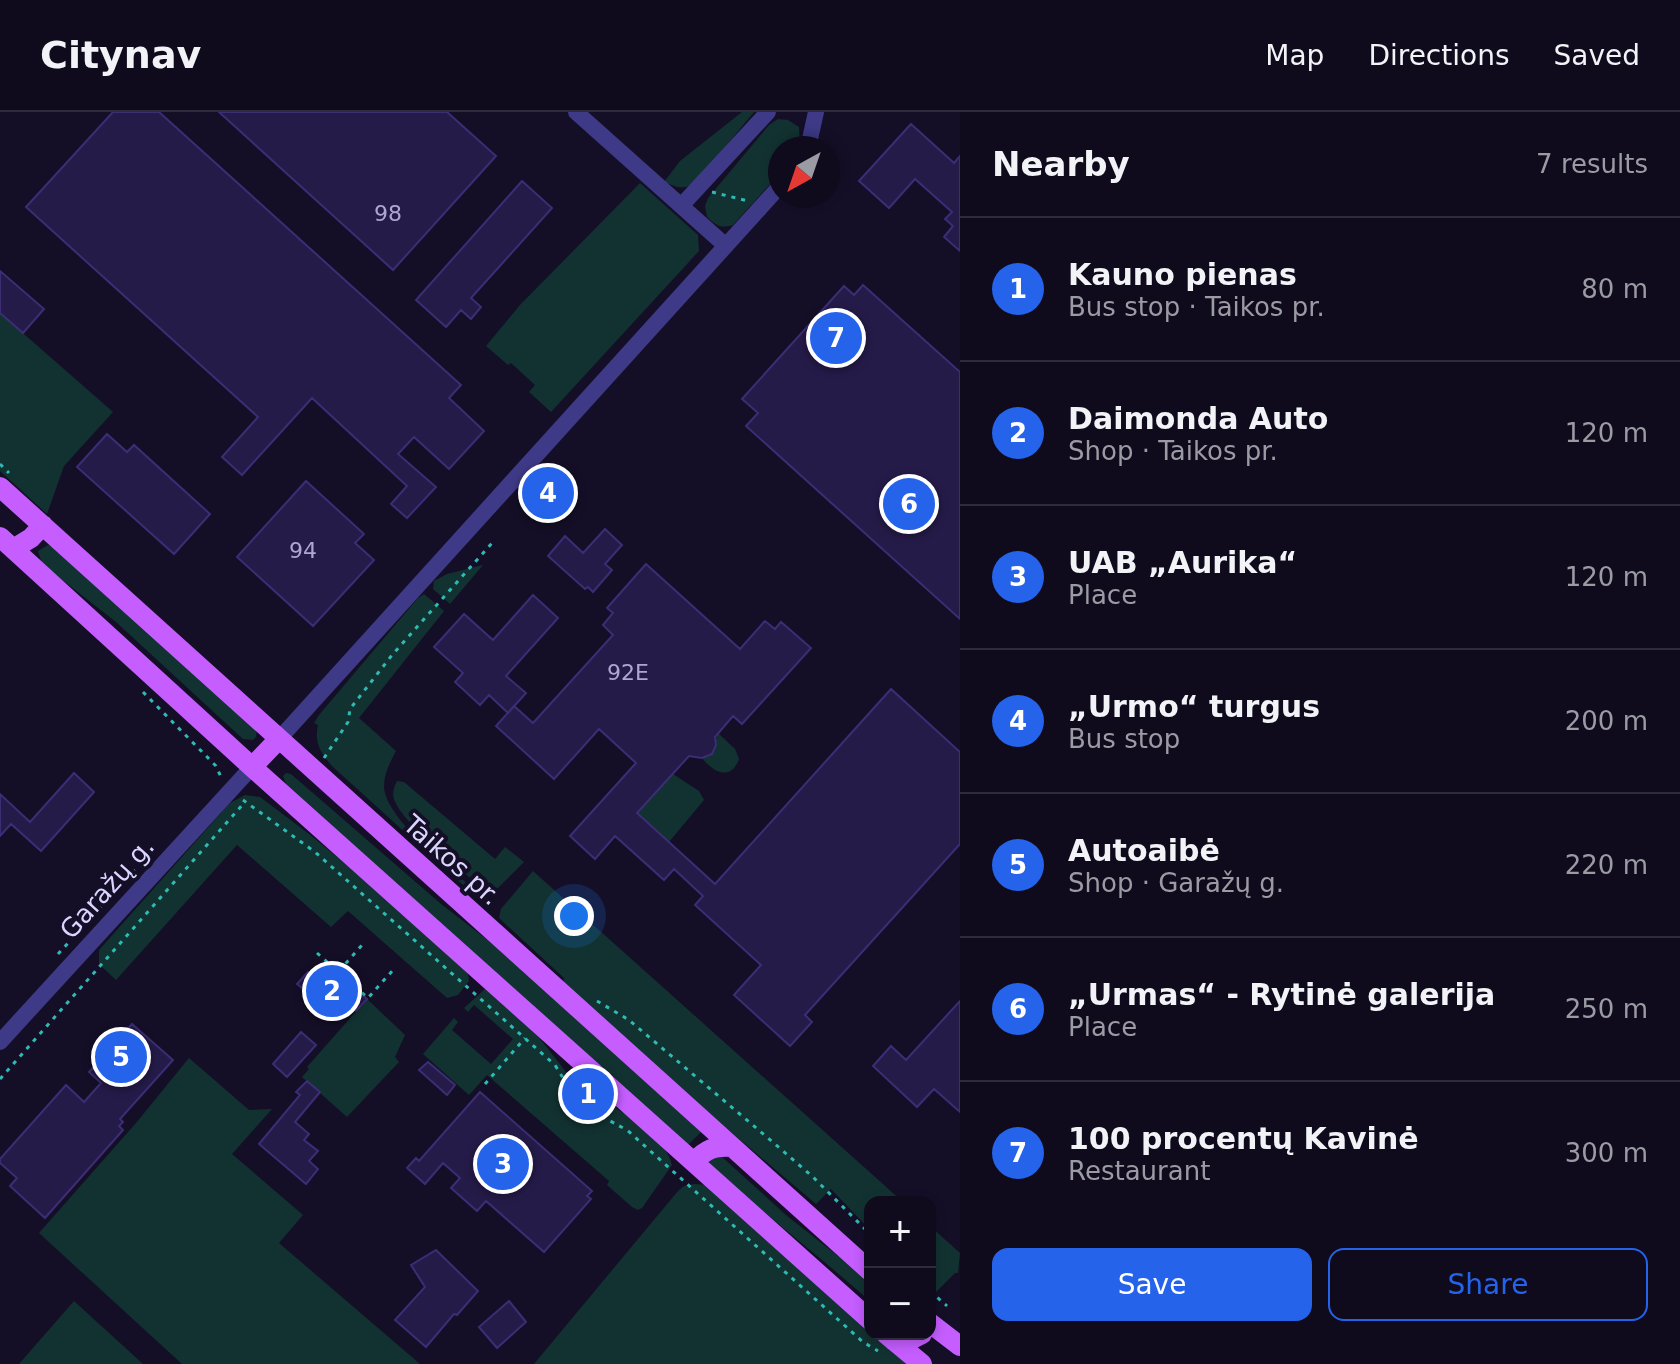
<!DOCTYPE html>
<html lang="en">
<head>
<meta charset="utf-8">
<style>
	body { margin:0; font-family:"DejaVu Sans",sans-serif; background:#181426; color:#f1f3f6 }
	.controls { position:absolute; right:24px; bottom:24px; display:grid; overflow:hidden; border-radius:16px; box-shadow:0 4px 12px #0003 }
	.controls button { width:72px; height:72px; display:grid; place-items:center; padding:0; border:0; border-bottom:2px solid #2f2b3b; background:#0f0b1d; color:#f1f3f6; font:40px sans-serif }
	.compass { position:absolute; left:768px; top:24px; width:72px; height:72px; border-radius:50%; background:#0f0b1d; box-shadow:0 4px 12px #0003; rotate:220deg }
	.you { position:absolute; left:574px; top:804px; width:28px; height:28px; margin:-20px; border:6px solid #fff; border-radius:50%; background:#1a73e8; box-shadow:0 0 0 12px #1a73e833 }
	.badge { display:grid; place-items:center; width:52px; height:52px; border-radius:50%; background:#2563eb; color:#fff; font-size:26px; font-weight:700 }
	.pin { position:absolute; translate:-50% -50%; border:4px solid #fff; box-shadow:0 2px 8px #0006 }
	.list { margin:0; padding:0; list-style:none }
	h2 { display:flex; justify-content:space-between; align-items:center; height:104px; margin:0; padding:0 32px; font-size:34px }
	h2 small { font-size:26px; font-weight:400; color:#9b9ba4 }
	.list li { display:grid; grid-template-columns:52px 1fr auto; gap:24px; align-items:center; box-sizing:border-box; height:144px; padding:0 32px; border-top:2px solid #2f2b3b }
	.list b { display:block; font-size:30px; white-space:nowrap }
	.list p { margin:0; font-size:26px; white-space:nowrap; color:#9b9ba4 }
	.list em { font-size:26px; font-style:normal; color:#9b9ba4 }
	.actions { display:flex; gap:16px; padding:24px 32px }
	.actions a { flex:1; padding:18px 0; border:2px solid #2563eb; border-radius:16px; text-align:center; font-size:28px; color:#2563eb }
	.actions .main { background:#2563eb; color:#fff }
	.map { position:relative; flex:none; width:960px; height:1252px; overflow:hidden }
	header { display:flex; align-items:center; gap:48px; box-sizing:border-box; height:112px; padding:0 40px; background:#0f0b1d; border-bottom:2px solid #2f2b3b }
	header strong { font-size:38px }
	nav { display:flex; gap:44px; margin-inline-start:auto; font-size:28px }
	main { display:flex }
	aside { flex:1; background:#0f0b1d }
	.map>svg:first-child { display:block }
	.green { fill:#123231 }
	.building { fill:#251b49; stroke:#3c2d75; stroke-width:2 }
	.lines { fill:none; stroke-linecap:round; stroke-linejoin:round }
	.path { stroke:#2ebbb5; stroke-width:3; stroke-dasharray:4 6; stroke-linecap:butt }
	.minor { stroke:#3e3a87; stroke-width:16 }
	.major { stroke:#c55dff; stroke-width:20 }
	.labels { text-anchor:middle; stroke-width:8; stroke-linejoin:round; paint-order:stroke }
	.number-label { font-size:22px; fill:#aea7d2 }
	.street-label { font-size:26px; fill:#dbd6ff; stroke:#140f27 }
</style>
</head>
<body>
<header>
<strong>Citynav</strong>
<nav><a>Map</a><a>Directions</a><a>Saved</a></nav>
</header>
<main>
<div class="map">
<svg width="960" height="1252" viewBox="0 0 960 1252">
	<rect width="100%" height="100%" fill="#140f27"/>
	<!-- green -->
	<path class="green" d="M742 0H754L696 70C684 79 677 75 664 70L680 49Z
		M778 7 788 8 799 15 800 36H780V61L733 113C721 117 715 113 707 105L705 94 708 86 769 13Z
		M640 71 698 123 699 139 551 300 529 280 535 273 511 251 508 253 486 234 520 193Z
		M0 201 113 300 64 354 47 402 0 359Z
		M48 433 53 435 257 618 256 625 253 628 243 627 116 510 42 452 38 439Z
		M483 453 450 492 433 477 434 469 447 462Z
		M424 482 444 499 359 606 396 639C390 650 384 662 384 674 384 707 458 763 483 784V791L333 655C321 641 314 632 318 613L314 611 319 603 418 486Z
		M718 621 735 637 739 647C731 669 714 661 702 646L712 642Z
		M286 661 291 662 441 792 498 836 702 1019 688 1033 286 672 283 664Z
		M673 662 699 679 704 688 669 730 637 701Z
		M397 669 404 670 495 747 505 735 524 750 494 780 486 778C463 760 403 713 394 687 392 681 394 675 397 669Z
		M245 683 260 685 309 722 370 772 467 857 469 869 458 883 447 886 348 799 331 815 237 733 116 868 99 852V838L230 691Z
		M533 759 903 1090H870V1118L831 1077 816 1092 711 1003 563 872 564 866 499 806 501 797Z
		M485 877 491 878 530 914 588 988 590 987 596 992 601 987C623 1000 667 1027 672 1053L642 1096 638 1098 632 1095 607 1073 609 1069 487 963 469 983 423 942 454 906 458 910 452 918 491 952 513 927 474 893 468 900 464 896Z
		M367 887 405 923 395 945 399 950 347 1005 302 965 309 957 307 955Z
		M189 946 249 998 272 997 232 1042 303 1103 279 1131 420 1252H182L39 1121 136 1011Z
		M721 1044 787 1104 870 1169V1189C818 1143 763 1101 711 1055L709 1048Z
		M694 1072 707 1073 870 1218V1222H875L909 1252H534L678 1079 684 1074Z
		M930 1114 960 1141 958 1161H955L931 1185Z
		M74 1189 143 1252H19Z"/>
	<!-- building -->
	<path class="building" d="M113 0H159L461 273 449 286 484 319 449 357 414 325 398 342 436 375 407 406 391 392 407 374 312 286 242 363 222 345 258 305 26 95Z
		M219 0H447L496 44 393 158Z
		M911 12 954 51 960 44V139L944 125 953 114 945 107 952 100 915 67 889 96 859 69Z
		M522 69 552 96 471 186 481 195 471 207 461 198 446 215 416 188Z
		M0 159 44 197 23 221 0 201Z
		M863 173 960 260V507L746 314 758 301 742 287 844 174 854 183Z
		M107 322 127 340 134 333 210 402 174 442 77 355Z
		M306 369 364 422 355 431 374 448 313 514 237 445Z
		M605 417 622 433 605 452 612 458 593 480 588 475 585 477 548 444 565 424 583 441Z
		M646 452 740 537 765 509 775 517 781 510 811 536 742 612 733 604 715 625 716 633 712 642 702 646 689 644 637 701 715 772 891 577 960 640V732L805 903 812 910 790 934 734 883 761 853 695 793 703 784 674 757 664 768 615 724 595 747 570 724 636 651 599 617 554 667 496 614 514 594 533 611 613 523 603 513 613 501 607 496Z
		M533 483 558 506 506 564 526 581 508 601 489 583 480 593 455 570 463 561 434 535 464 502 493 528Z
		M74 661 94 680 41 739 11 712 0 724V682L30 710Z
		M330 855 367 887 356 899 351 895 339 908 297 872 308 860 318 869Z
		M960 889V1000L934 977 917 995 873 954 891 934 906 948Z
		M132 912 173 948 120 1007 123 1010 119 1014 123 1018 45 1106 10 1074 17 1066 0 1051V1047L66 973 84 990 101 971 89 960Z
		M301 920 316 933 287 965 273 952Z
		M428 950 455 973 447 983 419 958Z
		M307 969 320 980 295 1010 309 1022 304 1028 318 1039 309 1049 318 1057 306 1072 259 1032 300 983 296 980Z
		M480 980 592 1079 587 1084 591 1087 544 1140 486 1089 477 1099 451 1076 460 1066 443 1051 425 1072 407 1056 416 1046 419 1049Z
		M436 1138 478 1179 457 1203 454 1202 426 1235 395 1208 425 1175 411 1153Z
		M509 1189 526 1210 497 1236 479 1215Z"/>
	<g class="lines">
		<!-- path -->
		<path class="path" d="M712 80 748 89
			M0 352 9 361
			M143 580 216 654 221 665
			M324 646 348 610 350 597 392 543 492 431
			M243 688 315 740 555 953C577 990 589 998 627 1018L863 1230 878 1239
			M317 841 368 886 393 858
			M58 842 137 756
			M339 859 363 832
			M597 889 629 908 768 1026 813 1065 870 1122
			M0 967 245 690
			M485 972 525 926
			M930 1179 947 1194"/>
		<!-- minor -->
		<path class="minor" d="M576 0 726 134
			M808 36 816 0
			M681 94 768 0
			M279 627 780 74
			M0 930 252 655"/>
		<!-- major -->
		<path class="major" d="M0 375 870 1159
			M0 425 252 655 870 1208
			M13 437 31 426 43 413
			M252 655 279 627
			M694 1050C706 1037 714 1034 731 1035
			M930 1211 960 1234
			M886 1222 922 1252
			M894 1229 910 1228 922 1222"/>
	</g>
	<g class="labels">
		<!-- number labels -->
		<g class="number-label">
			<text x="388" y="109">98</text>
			<text x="303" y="446">94</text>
			<text x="628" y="568">92E</text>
		</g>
		<!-- street labels -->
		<g class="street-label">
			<text transform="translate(452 748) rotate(42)" y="9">Taikos pr.</text>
			<text transform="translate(107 776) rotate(-48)" y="9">Garažų g.</text>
		</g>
	</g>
</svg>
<div class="controls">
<button>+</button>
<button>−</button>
</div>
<svg class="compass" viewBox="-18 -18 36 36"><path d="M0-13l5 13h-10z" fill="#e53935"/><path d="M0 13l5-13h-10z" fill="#9b9ba4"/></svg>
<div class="you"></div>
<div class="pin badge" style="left:588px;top:982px">1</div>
<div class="pin badge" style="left:332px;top:879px">2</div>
<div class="pin badge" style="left:503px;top:1052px">3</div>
<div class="pin badge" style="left:548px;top:381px">4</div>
<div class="pin badge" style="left:121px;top:945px">5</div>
<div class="pin badge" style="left:909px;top:392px">6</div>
<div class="pin badge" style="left:836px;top:226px">7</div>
</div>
<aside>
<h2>Nearby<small>7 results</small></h2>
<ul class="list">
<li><span class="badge">1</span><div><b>Kauno pienas</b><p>Bus stop · Taikos pr.</p></div><em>80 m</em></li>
<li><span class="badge">2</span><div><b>Daimonda Auto</b><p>Shop · Taikos pr.</p></div><em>120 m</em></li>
<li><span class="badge">3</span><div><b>UAB „Aurika“</b><p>Place</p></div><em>120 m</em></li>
<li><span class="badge">4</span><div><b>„Urmo“ turgus</b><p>Bus stop</p></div><em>200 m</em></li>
<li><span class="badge">5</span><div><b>Autoaibė</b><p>Shop · Garažų g.</p></div><em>220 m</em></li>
<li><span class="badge">6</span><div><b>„Urmas“ - Rytinė galerija</b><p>Place</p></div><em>250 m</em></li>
<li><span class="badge">7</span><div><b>100 procentų Kavinė</b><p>Restaurant</p></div><em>300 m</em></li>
</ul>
<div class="actions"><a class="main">Save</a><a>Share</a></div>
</aside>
</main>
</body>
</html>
